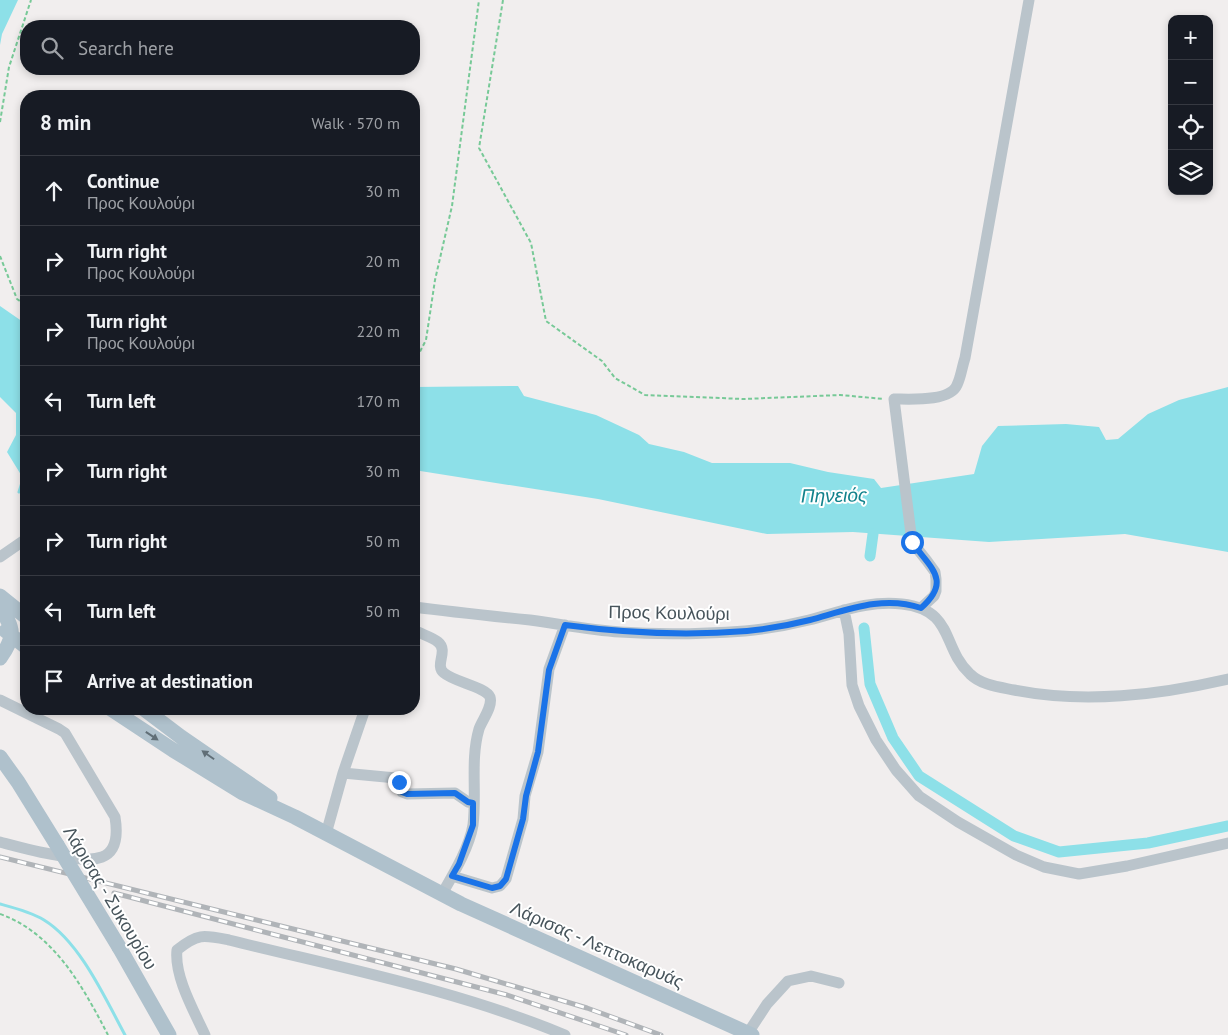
<!DOCTYPE html>
<html lang="en">
<head>
<meta charset="utf-8">
<style>
	body { margin:0; font-family:"PT Sans",sans-serif; background:#20242c; color:#f1f3f6 }
	.controls { position:absolute; right:15px; top:15px; display:grid; overflow:hidden; border-radius:10px; box-shadow:0 2px 8px #0003 }
	.controls button { width:45px; height:45px; display:grid; place-items:center; padding:0; border:0; border-bottom:1px solid #363941; background:#171b24; color:#f1f3f6; font:25px sans-serif }
	.stop { position:absolute; width:15px; height:15px; margin:-11px; border:4px solid #1a73e8; border-radius:50%; background:#fff }
	.stop.end { background:#1a73e8; border-color:#fff; box-shadow:0 1px 5px #0008 }
	.list { margin:0; padding:0; list-style:none }
	h2 { display:flex; justify-content:space-between; align-items:center; height:65px; margin:0; padding:0 20px; font-size:21px }
	h2 small { font-size:16px; font-weight:400; color:#9ea1a6 }
	.list li { display:grid; grid-template-columns:32px 1fr auto; gap:15px; align-items:center; box-sizing:border-box; height:70px; padding:0 20px; border-top:1px solid #363941 }
	.list b { display:block; font-size:19px; white-space:nowrap }
	.list p { margin:0; font-size:16px; white-space:nowrap; color:#9ea1a6 }
	.list em { font-size:16px; font-style:normal; color:#9ea1a6 }
	.icon { flex:none; width:28px; height:28px; fill:none; stroke:currentColor; stroke-width:2; stroke-linecap:round; stroke-linejoin:round }
	.map { position:relative; flex:none; width:1228px; height:1035px; overflow:hidden }
	.search { position:absolute; background:#171b24; box-shadow:0 2px 8px #0003; left:20px; top:20px; width:400px; height:55px; display:flex; align-items:center; gap:12px; box-sizing:border-box; padding:0 18px; border-radius:20px; color:#9ea1a6; font-size:19px }
	.panel { position:absolute; background:#171b24; box-shadow:0 2px 8px #0003; left:20px; top:90px; width:400px; height:625px; border-radius:20px }
	.map>svg:first-child { display:block }
	.water { fill:#8de0e8 }
	.lines { fill:none; stroke-linecap:round; stroke-linejoin:round }
	.stream { stroke:#8de0e8; stroke-width:3 }
	.canal { stroke:#8de0e8; stroke-width:11 }
	.path { stroke:#77c997; stroke-width:2; stroke-dasharray:4 2.5; stroke-linecap:butt }
	.minor { stroke:#bac4cb; stroke-width:11 }
	.major { stroke:#afc1cc; stroke-width:15 }
	.rail-casing { stroke:#b0b4b8; stroke-width:5 }
	.rail { stroke:#fff; stroke-width:3; stroke-dasharray:9; stroke-linecap:butt }
	.major-bridge { stroke:#afc1cc; stroke-width:15 }
	.oneway { fill:#616f77 }
	.route { stroke:#1a73e8; stroke-width:6 }
	.labels { text-anchor:middle; stroke-width:4; stroke-linejoin:round; paint-order:stroke }
	.street-label { font-size:18px; fill:#47545b; stroke:#fff }
	.water-label { font-size:19px; font-style:italic; fill:#12828c; stroke:#fff }
</style>
</head>
<body>
<div class="map">
<svg width="1228" height="1035" viewBox="0 0 1228 1035">
	<rect width="100%" height="100%" fill="#f1eeee"/>
	<!-- water -->
	<path class="water" d="M0 0H18L2 34 0 45Z
		M0 306 26 324V483L7 452 16 435V413L0 397Z
		M518 386 524 396 596 415 639 435 649 444 684 452 712 463H790L828 472 874 479 881 488 974 474 982 446 998 426 1066 424 1099 427 1106 440 1118 439 1148 414 1179 400 1228 387V552L1125 534 989 542 853 532 767 534 598 499 414 470V387Z"/>
	<g class="lines">
		<!-- stream -->
		<path class="stream" d="M19 492 26 470
			M0 904C15 908 31 912 44 920 80 942 105 998 125 1035"/>
		<!-- canal -->
		<path class="canal" d="M870 556 873 534
			M864 628 870 684 893 738 919 776 1014 836 1059 852 1148 843 1228 826"/>
		<!-- path -->
		<path class="path" d="M503 0 479 148 531 243 546 321 602 361 615 378 645 395 744 399 840 395 884 399
			M0 122 9 67 31 0
			M0 256 17 299 26 305
			M414 363 426 340 435 280 452 206 479 0
			M0 914C54 933 83 987 108 1035"/>
		<!-- minor -->
		<path class="minor" d="M0 557 26 539
			M414 607C452 612 491 616 530 620 560 624 590 630 620 632 661 635 704 634 745 631 766 629 789 625 809 620 840 612 869 600 902 604 955 610 941 647 970 674 981 685 999 687 1014 690 1085 704 1158 695 1228 679
			M921 608 934 596 936 591V579L935 572 927 561 912 542 894 399C910 399 950 402 957 385 961 377 962 367 965 358L1029 0
			M844 610 849 634 852 685 859 706 876 740 896 770 919 796 958 822 1016 855 1044 867 1079 874 1127 866 1228 843
			M414 630C421 634 432 637 438 642 449 651 434 665 444 673 454 682 486 687 490 697 493 707 482 720 479 729 470 760 477 793 473 825 469 848 454 873 442 894
			M0 700 59 729 65 733 115 817C123 866 92 862 56 855 37 852 19 847 0 842
			M343 773 396 778 399 781 402 792 407 794 455 793 468 802 473 803
			M326 834 343 773 365 709
			M452 876 492 888 500 886 506 879 523 819 525 796 538 752 549 669 565 625
			M748 1033 767 1004 788 981 811 976 839 983
			M205 1035C194 1011 174 976 177 950 198 933 204 935 229 940 342 968 457 990 565 1035"/>
		<!-- major -->
		<path class="major" d="M0 596 26 617
			M0 607C14 629 16 636 0 658
			M6 631 26 647
			M111 709 173 750 243 793 295 817 461 904 752 1035
			M144 709 181 737 270 798
			M0 757 18 782 57 845
			M119 947 169 1035"/>
		<defs>
			<path id="rail" d="M0 857 456 969 587 1008 661 1035
				M114 893 507 995 626 1035"/>
		</defs>
		<!-- rail casing -->
		<use href="#rail" class="rail-casing"/>
		<!-- rail -->
		<use href="#rail" class="rail"/>
		<!-- major-bridge -->
		<path class="major-bridge" d="M57 845 119 947"/>
	</g>
	<!-- one-way arrows -->
	<defs><path id="oneway-solid" d="M-6-.8H1V-3.2L6.5 0L1 3.2V.8H-6Z" transform="scale(1.25)"/></defs>
	<g class="oneway">
		<use href="#oneway-solid" transform="translate(152 736) rotate(34)"/>
		<use href="#oneway-solid" transform="translate(208 755) rotate(-145)"/>
	</g>
	<g class="lines">
		<!-- route -->
		<path class="route" d="M399 782 402 792 407 794 455 793 468 802 473 803V825L459 864 452 876 492 888 500 886 506 879 523 819 526 796 538 752 549 670 565 625C625 633 685 636 747 631 768 629 790 625 810 620 847 610 883 595 921 608 953 580 929 567 912 542"/>
	</g>
	<g class="labels">
		<!-- street labels -->
		<g class="street-label">
			<text transform="translate(669 613) rotate(1)" y="6">Προς Κουλούρι</text>
			<text transform="translate(110 898) rotate(59)" y="6">Λάρισας - Συκουρίου</text>
			<text transform="translate(597 945) rotate(24)" y="6">Λάρισας - Λεπτοκαρυάς</text>
		</g>
		<!-- water labels -->
		<g class="water-label">
			<text transform="translate(834 495) rotate(-1)" y="7">Πηνειός</text>
		</g>
	</g>
</svg>
<div class="controls">
<button>+</button>
<button>−</button>
<button><svg class="icon" aria-label="locate" viewBox="0 0 24 24"><circle cx="12" cy="12" r="6"/><path d="M12 2v4M12 18v4M2 12h4M18 12h4"/></svg></button>
<button><svg class="icon" aria-label="layers" viewBox="0 0 24 24"><path d="M12 4l9 5-9 5-9-5zM3 14l9 5 9-5"/></svg></button>
</div>
<div class="stop" style="left:912px;top:542px"></div>
<div class="stop end" style="left:399px;top:782px"></div>
<div class="search"><svg class="icon" aria-label="search" viewBox="0 0 24 24"><circle cx="10" cy="10" r="6"/><path d="M15 15l6 6"/></svg>Search here</div>
<section class="panel">
<h2>8 min<small>Walk · 570 m</small></h2>
<ul class="list">
<li><svg class="icon" aria-label="ahead" viewBox="0 0 24 24"><path d="M12 20V5M6 11l6-6 6 6"/></svg><div><b>Continue</b><p>Προς Κουλούρι</p></div><em>30 m</em></li>
<li><svg class="icon" aria-label="right" viewBox="0 0 24 24"><path d="M7 20v-9h11M14 6l5 5-5 5"/></svg><div><b>Turn right</b><p>Προς Κουλούρι</p></div><em>20 m</em></li>
<li><svg class="icon" aria-label="right" viewBox="0 0 24 24"><path d="M7 20v-9h11M14 6l5 5-5 5"/></svg><div><b>Turn right</b><p>Προς Κουλούρι</p></div><em>220 m</em></li>
<li><svg class="icon" aria-label="left" viewBox="0 0 24 24"><path d="M17 20v-9H6M10 6l-5 5 5 5"/></svg><div><b>Turn left</b></div><em>170 m</em></li>
<li><svg class="icon" aria-label="right" viewBox="0 0 24 24"><path d="M7 20v-9h11M14 6l5 5-5 5"/></svg><div><b>Turn right</b></div><em>30 m</em></li>
<li><svg class="icon" aria-label="right" viewBox="0 0 24 24"><path d="M7 20v-9h11M14 6l5 5-5 5"/></svg><div><b>Turn right</b></div><em>50 m</em></li>
<li><svg class="icon" aria-label="left" viewBox="0 0 24 24"><path d="M17 20v-9H6M10 6l-5 5 5 5"/></svg><div><b>Turn left</b></div><em>50 m</em></li>
<li><svg class="icon" aria-label="arrive" viewBox="0 0 24 24"><path d="M6 21V4h12l-3 4 3 4H6"/></svg><div><b>Arrive at destination</b></div></li>
</ul>
</section>
</div>
</body>
</html>
